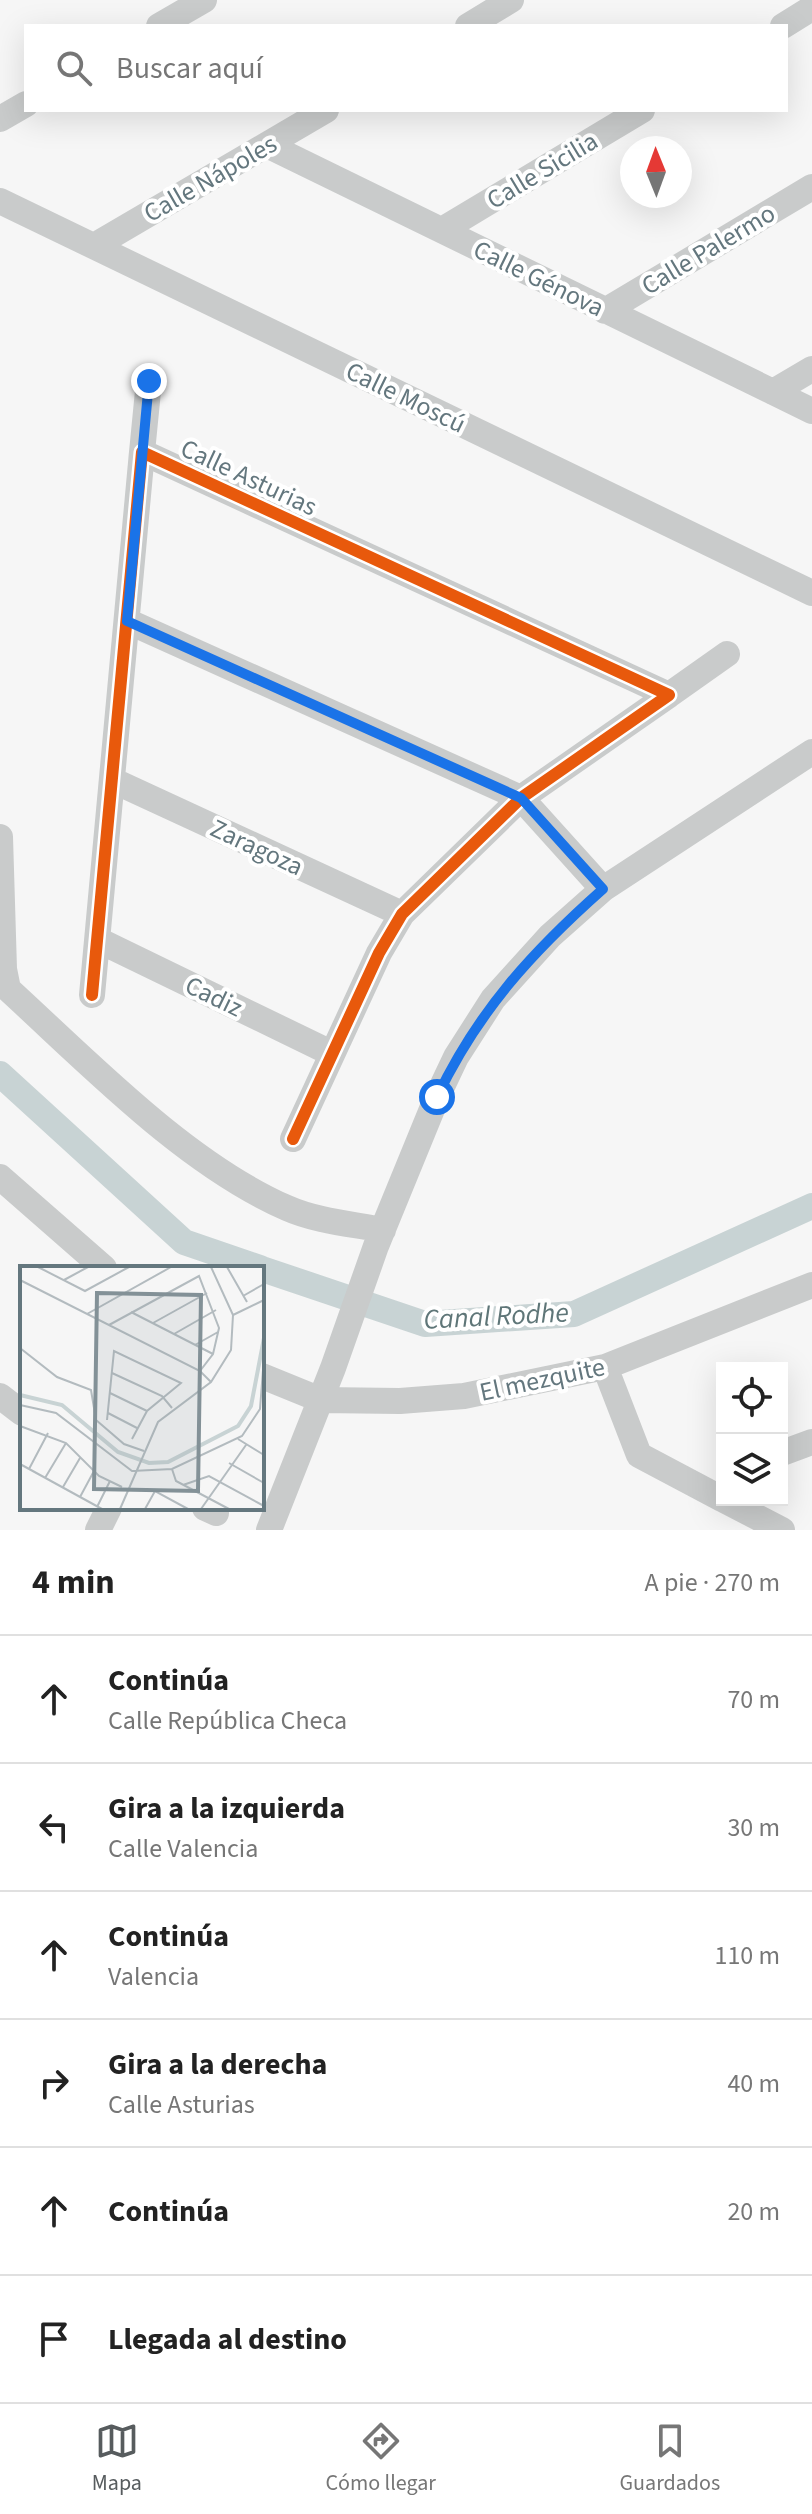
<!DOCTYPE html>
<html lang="es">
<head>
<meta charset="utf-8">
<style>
	body { margin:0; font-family:"Source Sans 3",sans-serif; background:#f6f6f6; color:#222 }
	.controls { position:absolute; right:24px; bottom:24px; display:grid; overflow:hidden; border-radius:0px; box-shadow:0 8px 32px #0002 }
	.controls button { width:72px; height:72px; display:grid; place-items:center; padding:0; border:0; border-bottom:2px solid #e0e0e0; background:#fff; color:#222; font:40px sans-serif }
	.compass { position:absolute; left:620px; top:136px; width:72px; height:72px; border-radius:50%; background:#fff; box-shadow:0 8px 32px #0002; rotate:359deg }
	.stop { position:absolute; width:24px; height:24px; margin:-18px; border:6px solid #1a73e8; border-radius:50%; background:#fff }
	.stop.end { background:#1a73e8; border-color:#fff; box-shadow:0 2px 8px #0008 }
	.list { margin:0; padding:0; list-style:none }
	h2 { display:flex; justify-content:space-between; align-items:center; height:104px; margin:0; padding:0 32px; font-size:34px }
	h2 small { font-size:26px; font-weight:400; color:#767676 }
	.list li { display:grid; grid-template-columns:52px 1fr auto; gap:24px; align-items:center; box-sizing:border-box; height:128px; padding:0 32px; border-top:2px solid #e0e0e0 }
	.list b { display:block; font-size:30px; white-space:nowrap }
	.list p { margin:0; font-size:26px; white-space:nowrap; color:#767676 }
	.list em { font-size:26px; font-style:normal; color:#767676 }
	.icon { flex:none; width:44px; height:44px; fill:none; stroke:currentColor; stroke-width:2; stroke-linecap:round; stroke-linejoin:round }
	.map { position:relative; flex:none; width:812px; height:1530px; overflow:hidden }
	.search { position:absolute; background:#fff; box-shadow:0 8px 32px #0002; left:24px; right:24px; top:24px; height:88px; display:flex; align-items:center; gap:20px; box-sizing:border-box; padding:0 28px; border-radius:0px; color:#767676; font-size:30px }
	.sheet { height:872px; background:#fff }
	nav { display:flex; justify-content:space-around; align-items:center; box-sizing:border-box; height:112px; border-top:2px solid #e0e0e0; background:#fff; font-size:22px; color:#767676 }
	nav a { display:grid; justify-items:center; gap:4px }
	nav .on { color:#575c5e }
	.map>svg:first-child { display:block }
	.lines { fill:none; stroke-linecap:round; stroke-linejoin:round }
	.canal { stroke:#c8d3d4; stroke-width:26 }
	.minor { stroke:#c9cbcb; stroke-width:26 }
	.cycleway-casing { stroke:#fff; stroke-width:17 }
	.cycleway { stroke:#e8590c; stroke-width:12 }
	.route { stroke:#1a73e8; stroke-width:10 }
	.labels { text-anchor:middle; stroke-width:8; stroke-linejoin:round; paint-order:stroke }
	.street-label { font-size:26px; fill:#64777e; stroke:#fff }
	.water-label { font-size:28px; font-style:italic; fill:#5f7678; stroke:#fff }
	.inset-river { fill:none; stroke:#c8d3d4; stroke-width:4 }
	.inset-road { fill:none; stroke:#b3bbbf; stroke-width:2 }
	.view { fill:#839197; fill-opacity:0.15; stroke:#839197; stroke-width:4 }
	.inset-edge { fill:none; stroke:#64777e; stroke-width:4 }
</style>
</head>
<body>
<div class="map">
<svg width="812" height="1530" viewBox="0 0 812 1530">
	<rect width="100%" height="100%" fill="#f6f6f6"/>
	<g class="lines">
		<!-- canal -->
		<path class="canal" d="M0 1074 184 1242 260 1268
			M262 1269 425 1324 574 1314 812 1206"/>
		<!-- minor -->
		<path class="minor" d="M159 26 204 0
			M468 26 511 0
			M783 26 812 8
			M0 119 26 104
			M267 145 812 411
			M0 201 812 593
			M442 230 642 110
			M94 246 326 110
			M605 311 812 187
			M773 392 812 369
			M142 452 149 381
			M127 621 521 798 603 889
			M669 695 727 654
			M112 780 402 914
			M0 837 4 969 8 989C90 1064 186 1164 287 1208 316 1221 352 1224 383 1230
			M98 940 331 1053
			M92 995 142 452 669 695 521 798 402 914 379 953 293 1139
			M0 1177 104 1268
			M605 1367 639 1455 722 1499
			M262 1376 321 1400 400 1401 464 1396 605 1367 812 1285
			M0 1396 22 1413
			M782 1453 812 1442
			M724 1500 782 1530
			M205 1508 216 1513
			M98 1530 109 1508
			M269 1530 333 1368 376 1246 437 1097 456 1057 493 999 550 936 603 889 812 752"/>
		<defs>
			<path id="cycleway" d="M92 995 142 452 669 695 521 798 402 914 379 953 293 1139"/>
		</defs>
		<!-- cycleway casing -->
		<use href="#cycleway" class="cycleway-casing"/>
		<!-- cycleway -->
		<use href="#cycleway" class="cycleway"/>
	</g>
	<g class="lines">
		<!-- route -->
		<path class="route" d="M149 381 127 621 521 798 603 889C532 952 478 1011 437 1097"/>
	</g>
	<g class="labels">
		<!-- street labels -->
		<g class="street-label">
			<text transform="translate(542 170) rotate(-31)" y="9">Calle Sicilia</text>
			<text transform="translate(210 178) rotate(-30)" y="9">Calle Nápoles</text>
			<text transform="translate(708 249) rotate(-31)" y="9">Calle Palermo</text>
			<text transform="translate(539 278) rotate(26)" y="9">Calle Génova</text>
			<text transform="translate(406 397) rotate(26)" y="9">Calle Moscú</text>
			<text transform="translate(249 477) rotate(25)" y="9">Calle Asturias</text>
			<text transform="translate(257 847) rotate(25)" y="9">Zaragoza</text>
			<text transform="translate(214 996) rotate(26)" y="9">Cadiz</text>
			<text transform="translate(542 1379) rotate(-12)" y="9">El mezquite</text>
		</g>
		<!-- water labels -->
		<g class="water-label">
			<text transform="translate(496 1315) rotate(-3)" y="10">Canal Rodhe</text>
		</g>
	</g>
	<!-- overview -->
	<g transform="translate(20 1266)">
		<rect width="244" height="244" fill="#f6f6f6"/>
		<path class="inset-river" d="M0 129 42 139 98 186 129 197 148 196 218 160 231 140 244 72"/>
		<path class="inset-road" d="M18 1 65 25 109 1M207 1 227 36M0 14 180 105 191 116M44 14 68 1M223 30 244 18M111 46 193 88M67 48 151 1M213 49 244 34M133 57 187 27M89 59 179 10 199 62 193 88 180 105M154 68 196 44M175 79 198 66M0 82 37 111 71 124 76 154 104 178 124 185M92 107 142 130 152 142M90 127 127 145M0 139 36 147 112 205 152 203 222 170 240 143 244 91M88 147 117 162M87 154 94 85 161 117 127 145 112 173M0 160 46 177 79 210 102 221M218 173 244 189M209 197 244 217M0 198 82 243M9 203 28 167M152 203 156 215 209 243M25 212 46 177M163 219 189 210 244 240M43 221 60 192M60 231 74 205M77 241 90 215M100 243 138 156 191 116 211 84 213 49 191 1M125 243 135 225 168 243M181 243 226 179"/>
		<path class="view" d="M77 27 181 29 178 225 74 223Z"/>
		<rect width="244" height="244" class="inset-edge"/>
	</g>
</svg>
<div class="controls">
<button><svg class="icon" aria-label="locate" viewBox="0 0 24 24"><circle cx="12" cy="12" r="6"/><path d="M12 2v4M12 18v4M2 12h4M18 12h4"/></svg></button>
<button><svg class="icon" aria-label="layers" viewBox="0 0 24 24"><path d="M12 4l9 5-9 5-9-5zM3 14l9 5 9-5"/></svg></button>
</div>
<svg class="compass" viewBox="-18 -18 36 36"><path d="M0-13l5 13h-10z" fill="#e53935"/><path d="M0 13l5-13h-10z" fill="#767676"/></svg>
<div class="stop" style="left:437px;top:1097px"></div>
<div class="stop end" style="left:149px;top:381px"></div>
<div class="search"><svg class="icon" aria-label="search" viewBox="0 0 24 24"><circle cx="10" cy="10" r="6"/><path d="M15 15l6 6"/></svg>Buscar aquí</div>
</div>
<section class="sheet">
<h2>4 min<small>A pie · 270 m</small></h2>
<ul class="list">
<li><svg class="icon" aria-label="ahead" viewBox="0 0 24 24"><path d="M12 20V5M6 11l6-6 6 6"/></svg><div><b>Continúa</b><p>Calle República Checa</p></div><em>70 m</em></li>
<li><svg class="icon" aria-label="left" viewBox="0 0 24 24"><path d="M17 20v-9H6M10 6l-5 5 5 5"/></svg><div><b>Gira a la izquierda</b><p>Calle Valencia</p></div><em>30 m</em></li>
<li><svg class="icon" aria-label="ahead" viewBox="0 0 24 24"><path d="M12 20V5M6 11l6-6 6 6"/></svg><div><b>Continúa</b><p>Valencia</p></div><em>110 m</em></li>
<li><svg class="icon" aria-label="right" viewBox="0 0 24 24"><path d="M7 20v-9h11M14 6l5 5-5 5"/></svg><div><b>Gira a la derecha</b><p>Calle Asturias</p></div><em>40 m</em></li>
<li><svg class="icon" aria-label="ahead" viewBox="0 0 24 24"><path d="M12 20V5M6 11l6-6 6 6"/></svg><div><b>Continúa</b></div><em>20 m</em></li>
<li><svg class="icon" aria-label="arrive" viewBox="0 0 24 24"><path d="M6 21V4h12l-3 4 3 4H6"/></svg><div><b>Llegada al destino</b></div></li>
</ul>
</section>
<nav>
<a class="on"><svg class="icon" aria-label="map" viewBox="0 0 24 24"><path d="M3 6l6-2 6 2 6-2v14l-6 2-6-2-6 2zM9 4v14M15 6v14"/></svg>Mapa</a>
<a><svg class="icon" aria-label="directions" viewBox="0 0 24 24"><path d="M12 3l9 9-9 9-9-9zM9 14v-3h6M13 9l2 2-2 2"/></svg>Cómo llegar</a>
<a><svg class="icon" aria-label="saved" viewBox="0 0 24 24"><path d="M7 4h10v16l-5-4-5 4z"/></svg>Guardados</a>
</nav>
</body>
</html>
